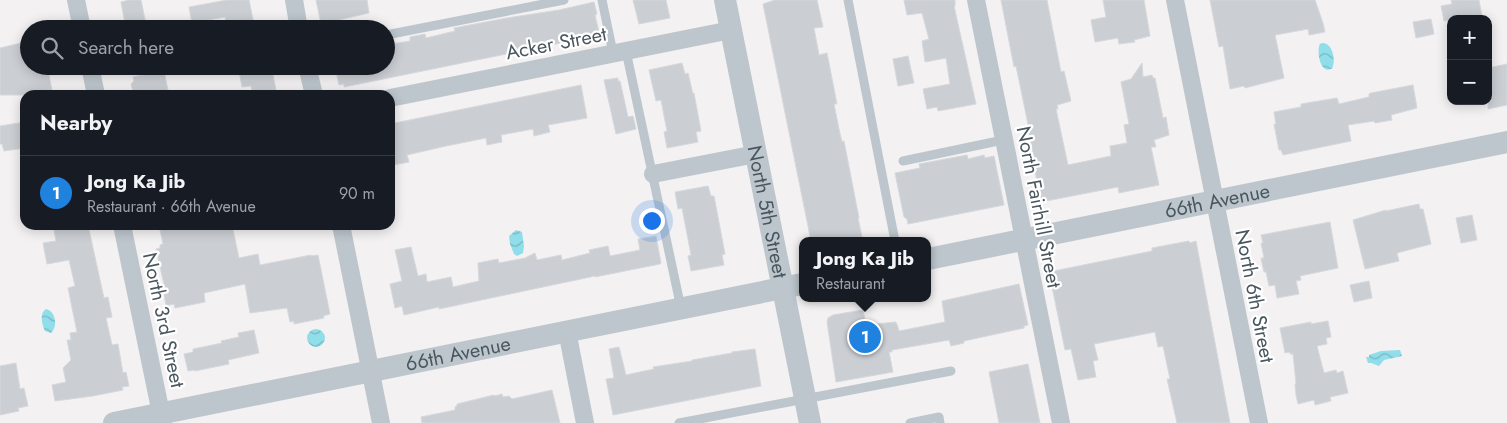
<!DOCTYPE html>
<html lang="en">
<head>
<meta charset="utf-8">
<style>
	body { margin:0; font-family:Jost,sans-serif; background:#242831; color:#f1f3f6 }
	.controls { position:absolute; right:15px; top:15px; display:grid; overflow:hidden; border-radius:10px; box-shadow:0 2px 12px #0003 }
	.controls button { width:45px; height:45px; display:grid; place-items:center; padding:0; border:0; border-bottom:1px solid #363941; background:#171b24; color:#f1f3f6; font:25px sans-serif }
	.you { position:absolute; left:651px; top:220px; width:18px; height:18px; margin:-12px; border:4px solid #fff; border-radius:50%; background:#1a73e8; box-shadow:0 0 0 8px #1a73e833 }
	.badge { display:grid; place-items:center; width:32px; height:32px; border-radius:50%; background:#1f82df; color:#fff; font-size:16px; font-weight:700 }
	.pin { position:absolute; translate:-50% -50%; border:2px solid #fff; box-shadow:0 1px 5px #0006 }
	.popup { position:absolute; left:799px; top:237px; width:132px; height:65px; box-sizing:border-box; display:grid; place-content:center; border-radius:10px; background:#171b24; filter:drop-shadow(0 1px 4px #0005); font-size:16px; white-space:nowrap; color:#9ea1a6 }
	.popup b { font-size:19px; color:#f1f3f6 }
	.popup::after { content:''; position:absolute; left:50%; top:100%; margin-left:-10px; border:10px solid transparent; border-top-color:#171b24 }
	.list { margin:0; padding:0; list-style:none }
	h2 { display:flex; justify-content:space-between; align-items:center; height:65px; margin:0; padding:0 20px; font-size:21px }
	h2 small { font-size:16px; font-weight:400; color:#9ea1a6 }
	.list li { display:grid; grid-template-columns:32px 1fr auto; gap:15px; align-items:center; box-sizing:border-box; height:75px; padding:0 20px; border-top:1px solid #363941 }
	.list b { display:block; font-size:19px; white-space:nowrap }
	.list p { margin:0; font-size:16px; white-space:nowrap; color:#9ea1a6 }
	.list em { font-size:16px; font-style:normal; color:#9ea1a6 }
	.icon { flex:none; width:28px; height:28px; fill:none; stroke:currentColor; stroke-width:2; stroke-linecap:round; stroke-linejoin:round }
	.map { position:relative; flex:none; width:1507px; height:423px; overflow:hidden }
	.search { position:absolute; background:#171b24; box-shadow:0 2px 12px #0003; left:20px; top:20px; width:375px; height:55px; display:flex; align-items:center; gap:12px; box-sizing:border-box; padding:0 18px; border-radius:28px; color:#9ea1a6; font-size:19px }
	.panel { position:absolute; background:#171b24; box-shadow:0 2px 12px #0003; left:20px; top:90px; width:375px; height:140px; border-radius:15px }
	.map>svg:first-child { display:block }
	.water { fill:url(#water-waves) }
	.building { fill:#cbced3; stroke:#d5d8dc }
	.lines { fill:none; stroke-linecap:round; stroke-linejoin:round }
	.service { stroke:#bdc6cd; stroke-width:9 }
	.minor { stroke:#bdc6cd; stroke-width:18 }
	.tertiary { stroke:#bdc6cd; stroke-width:22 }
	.labels { text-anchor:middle; stroke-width:4.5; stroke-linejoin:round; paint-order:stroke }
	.street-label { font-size:20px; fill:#49565e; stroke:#fff }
</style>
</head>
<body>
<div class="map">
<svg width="1507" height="423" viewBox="0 0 1507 423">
	<defs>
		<pattern id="water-waves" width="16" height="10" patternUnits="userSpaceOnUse" patternTransform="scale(1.25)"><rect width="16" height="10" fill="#90deea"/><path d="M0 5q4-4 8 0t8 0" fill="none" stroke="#78b7c1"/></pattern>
	</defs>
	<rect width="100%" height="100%" fill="#f3f1f1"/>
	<!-- water -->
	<path class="water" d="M1323 43C1333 44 1336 60 1332 69 1329 69 1327 71 1324 68 1319 64 1317 49 1320 44Z
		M516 230 522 232 524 246 523 253 517 256 514 254 510 244 509 236Z
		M46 309C56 311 58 327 51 333L45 331C42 325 39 313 46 309Z
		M307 338a9 9 0 1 1 18 0a9 9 0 1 1-18 0Z
		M1400 350 1402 356 1384 360 1379 366 1371 363H1368L1366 357H1369V355L1381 351Z"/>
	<!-- building -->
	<path class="building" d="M129 0H141L147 29H126L121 2Z
		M227 0H249L255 29H227L225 17 192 23 189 7Z
		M316 0H367L369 13 321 24Z
		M633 0H666L670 18 639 24Z
		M775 0H817L823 27 814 28 819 55 827 53 837 104H834L839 129 842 142 844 141 859 218H858L862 237 858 238 859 241H811L763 4Z
		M904 0H955V6H954L976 104 938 111 937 107 927 109 923 89 950 84 946 58 925 62 922 41 929 39 922 13 907 15Z
		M1001 0H1047L1061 72 1064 71 1071 101 1057 105 1058 109H1056L1068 165 1111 156 1110 146 1127 143 1124 125 1129 124 1121 82 1131 79 1142 63 1143 77 1152 75 1153 78H1155L1163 118 1166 117 1169 135 1154 140 1156 147H1151L1159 185 1119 193 1118 187 1041 202 1035 171H1037L1028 130 1029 129 1016 66 1014 67Z
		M1103 0H1144L1150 36 1134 40 1135 42 1119 44 1118 38 1095 42 1091 20 1106 17Z
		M1210 0H1315L1323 23 1325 32 1309 35 1308 29 1275 35 1284 78 1245 88 1244 86 1230 89 1223 46 1219 47Z
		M1451 0H1479L1482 16 1466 19H1451V20L1444 21 1441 6 1452 4Z
		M594 2 597 14 595 15 599 32 594 33 595 36 344 87V84L339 85 335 66H386V45L410 41V37L425 34 426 38 455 31 454 28 507 18 559 10Z
		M1431 19 1434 34 1416 38 1413 22Z
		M29 41V66H47L53 95H0V48Z
		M908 56 914 83 898 86 893 59Z
		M682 63 685 74 688 73 693 94 694 93 701 131 696 132 698 142 667 148 664 132 667 131 661 100 656 101 649 70Z
		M1507 64V105L1488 109V68Z
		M252 66H269L274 72 273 75 277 95H253L251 86 242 87 239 71 253 68Z
		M164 71 169 95H134L131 84 134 81 133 77Z
		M618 78V81H620L628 117 633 116 636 129 616 134 604 80Z
		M581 85 587 118 548 125 550 132 534 136 533 129 501 135 502 142 487 145 486 138 446 146 407 155 409 162 393 165 392 157 390 158V124Z
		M1413 85 1417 108 1391 115 1392 120 1375 123 1374 121 1348 125 1351 141 1283 155 1281 150H1279L1274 124H1276L1274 112 1301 107V104L1337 98 1339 104 1369 97V94L1371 93Z
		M25 122V148L4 151 2 144H0V126Z
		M967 155 968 159 984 155 985 158 994 156 1004 205 908 224 907 219 904 217 895 173 920 168 919 164Z
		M708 186 711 196H714L725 254 722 255 724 265 691 271 688 256 691 255 682 208 678 209 675 192Z
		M1419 204 1420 209H1423L1431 244 1397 253 1399 261 1365 269 1353 220 1386 210V211Z
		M1472 215 1477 240 1461 243 1456 218Z
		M1330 222 1338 268 1300 276 1301 280 1296 281 1299 294 1277 298 1275 285 1269 286 1266 272H1264L1261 258H1264L1261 243H1263L1261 235Z
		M79 225H88L104 298 108 297 112 317 106 318 112 345 118 344 123 373 126 372 129 386 122 387 123 390 93 396 55 401 52 385 66 382 63 368 71 360 67 340H71L70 333 77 332 68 288 75 286 69 260 47 264 43 243 56 241 54 230Z
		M159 225H232L239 258 258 254 260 265 311 255V256L318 255 330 314 323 316 324 318 294 324V321L290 322 287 308 250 313 245 284 204 293 205 302 175 308 174 304 166 306 163 289H165L156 249 160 248V245L163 244Z
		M656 236 661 263 660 264 595 277V276L439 309V307L404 315 402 306 395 308 390 284 402 281 395 250 411 247 418 276 426 274 427 282 451 277 453 287 479 281 478 263 498 259 499 263 525 258 535 253 537 260 561 255 562 260 590 253 589 250 608 246 610 256 640 250 638 239Z
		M1189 241 1190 243 1196 241 1230 423H1177L1167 379H1170L1163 346 1158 347 1155 332 1094 344 1098 360 1093 361 1096 377 1078 380 1071 349 1065 350 1049 272 1152 251V248Z
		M1369 281 1372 298 1354 302 1350 285Z
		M1019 284 1028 325 1024 326V328L964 341V343L951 346 949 340 892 350V352H889L893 372 836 382 827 322 828 318 833 315 863 310 866 325 896 322V324H897L899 331 945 322 942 301Z
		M1328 321 1331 337 1326 338 1327 344 1317 346 1324 373 1336 370 1337 373 1343 371 1348 393 1330 397 1331 401 1315 405 1314 400 1298 404 1296 395 1295 384 1296 383 1293 354H1290V352L1285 353 1280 328 1311 322V324Z
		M254 330 259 353 228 360 229 364 195 371V370L188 371 184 354 193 352V349L222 343 221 341 239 337 238 333Z
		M619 347 626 375 654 369 653 367 692 361V360L732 353V352L755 349 761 386 613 415 606 379 614 378 609 349Z
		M16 363 20 389 24 388 28 406 18 408 19 411 0 415V366Z
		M1028 364 1040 423H999L989 372Z
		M552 390 560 423H422L421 417 455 410V407L457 406V404L494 395 495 396 502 394 503 397 509 396 512 399Z"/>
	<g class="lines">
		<!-- service -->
		<path class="service" d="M602 0 613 53
			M848 0 895 241
			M386 35 564 0
			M626 51 681 308
			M903 161 1003 140
			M679 423 951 371
			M910 423 939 417 940 423"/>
		<!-- minor -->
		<path class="minor" d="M76 0 82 29
			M294 0 299 29
			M976 0 1061 423
			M1175 0 1259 423
			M90 66 96 95
			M307 66 314 95
			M390 98 731 30
			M653 174 756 154
			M122 225 163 423
			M341 225 381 423
			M567 331 585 423"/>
		<!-- tertiary -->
		<g class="tertiary">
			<path id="s1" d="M725 0 810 423"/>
			<path id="s2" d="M928 259 1507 142"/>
			<path id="s3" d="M114 423 802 284"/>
		</g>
	</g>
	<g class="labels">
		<!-- street labels -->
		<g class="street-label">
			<text transform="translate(556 43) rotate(-11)" y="7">Acker Street</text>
			<text dy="7" stroke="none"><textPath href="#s2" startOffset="295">66th Avenue</textPath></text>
			<text transform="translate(1039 207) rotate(79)" y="7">North Fairhill Street</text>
			<text dy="7" stroke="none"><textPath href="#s1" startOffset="216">North 5th Street</textPath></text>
			<text transform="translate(1255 296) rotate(79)" y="7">North 6th Street</text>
			<text transform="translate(164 320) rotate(78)" y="7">North 3rd Street</text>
			<text dy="7" stroke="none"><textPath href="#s3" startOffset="351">66th Avenue</textPath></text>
		</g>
	</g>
</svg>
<div class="controls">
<button>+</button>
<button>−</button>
</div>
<div class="you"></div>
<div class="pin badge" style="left:865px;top:337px">1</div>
<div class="popup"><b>Jong Ka Jib</b>Restaurant</div>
<div class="search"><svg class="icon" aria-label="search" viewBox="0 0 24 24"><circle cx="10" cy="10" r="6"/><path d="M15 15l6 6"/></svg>Search here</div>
<section class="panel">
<h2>Nearby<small></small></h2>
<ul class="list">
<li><span class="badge">1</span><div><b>Jong Ka Jib</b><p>Restaurant · 66th Avenue</p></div><em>90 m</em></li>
</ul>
</section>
</div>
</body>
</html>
